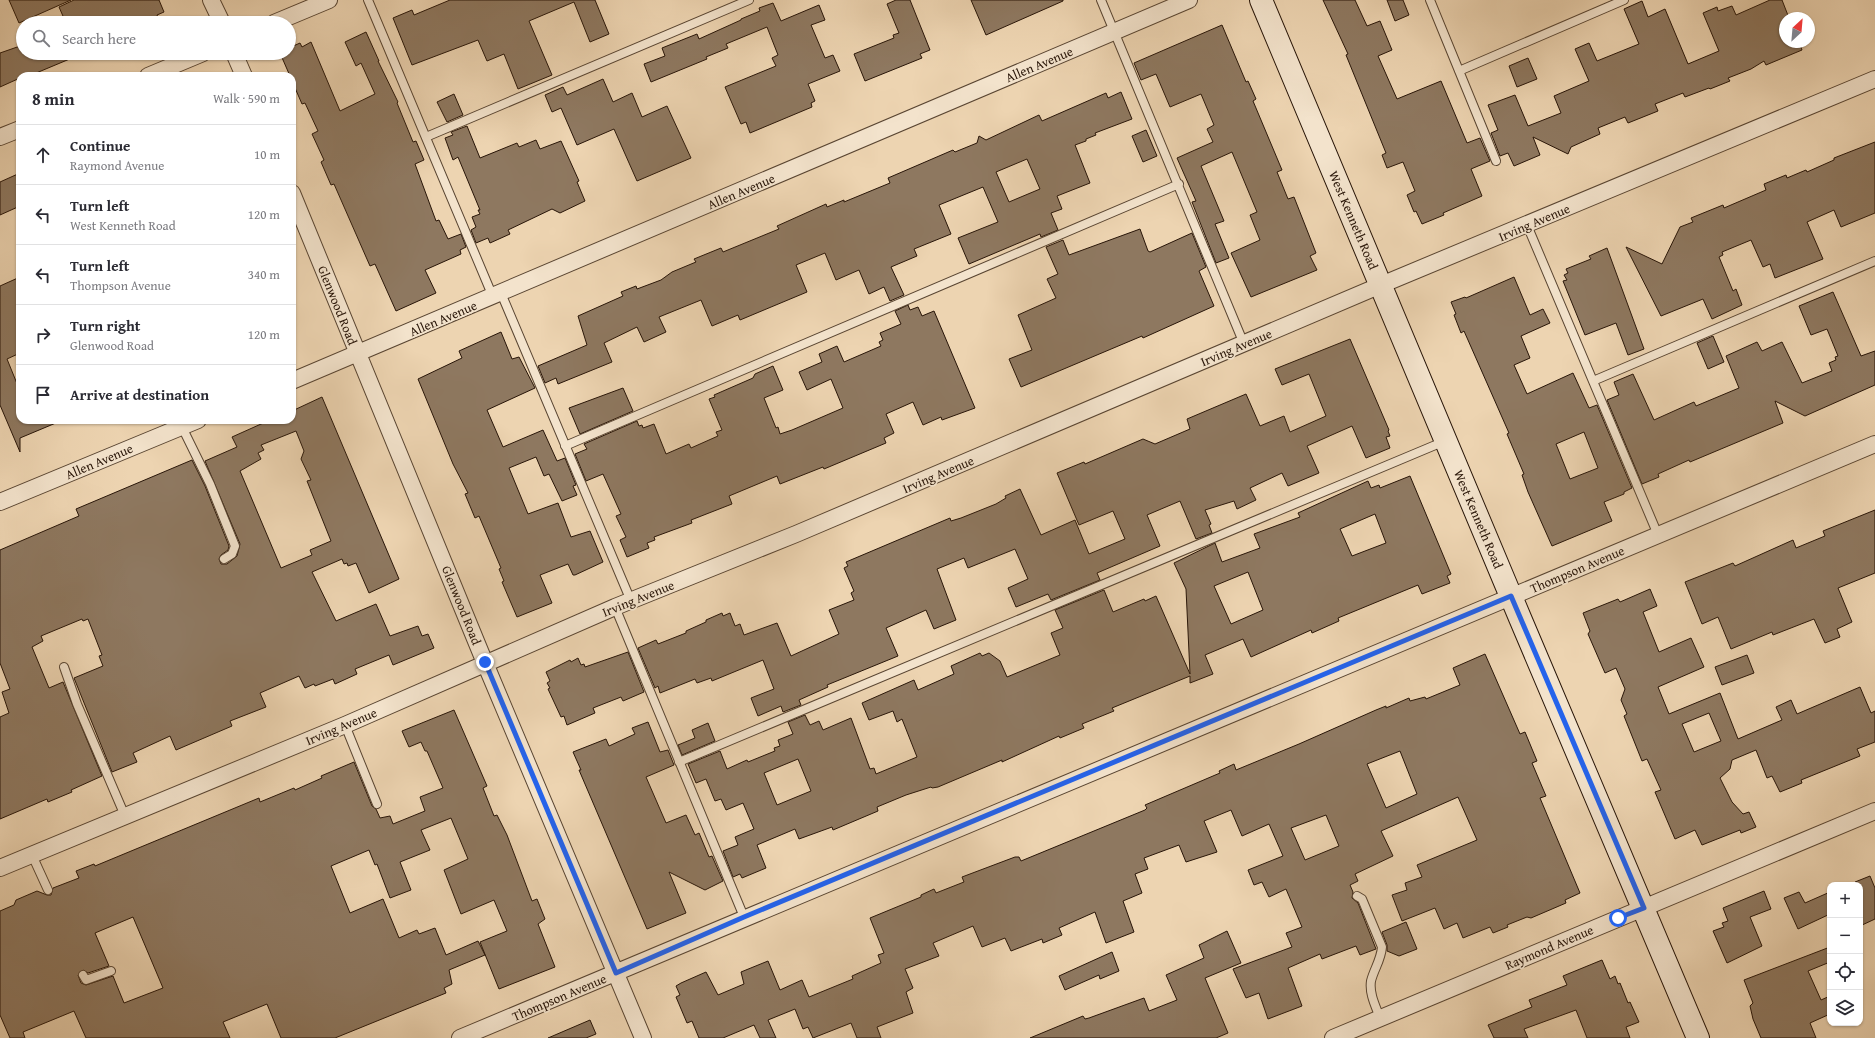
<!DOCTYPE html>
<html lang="en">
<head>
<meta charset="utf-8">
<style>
	body { margin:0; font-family:"Gentium Book Plus",serif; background:#f7f7f7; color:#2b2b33 }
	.controls { position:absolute; right:12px; bottom:12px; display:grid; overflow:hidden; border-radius:8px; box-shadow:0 1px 3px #0004 }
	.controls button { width:36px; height:36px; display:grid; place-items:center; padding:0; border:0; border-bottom:1px solid #e1e1e2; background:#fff; color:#2b2b33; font:20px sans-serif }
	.compass { position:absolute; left:1779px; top:12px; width:36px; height:36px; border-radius:50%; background:#fff; box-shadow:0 1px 3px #0004; rotate:26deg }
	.stop { position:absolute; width:12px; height:12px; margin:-9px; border:3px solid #2563eb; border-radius:50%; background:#fff }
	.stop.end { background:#2563eb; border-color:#fff; box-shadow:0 1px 4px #0008 }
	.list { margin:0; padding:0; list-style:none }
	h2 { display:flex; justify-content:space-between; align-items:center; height:52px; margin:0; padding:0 16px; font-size:17px }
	h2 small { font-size:13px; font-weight:400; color:#7c7c81 }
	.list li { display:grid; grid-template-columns:26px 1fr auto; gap:12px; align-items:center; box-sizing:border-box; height:60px; padding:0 16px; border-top:1px solid #e1e1e2 }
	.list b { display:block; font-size:15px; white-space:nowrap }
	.list p { margin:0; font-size:13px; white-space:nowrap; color:#7c7c81 }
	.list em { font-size:13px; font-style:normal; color:#7c7c81 }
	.icon { flex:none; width:22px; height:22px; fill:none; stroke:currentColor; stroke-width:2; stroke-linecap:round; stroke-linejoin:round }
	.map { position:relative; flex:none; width:1875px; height:1038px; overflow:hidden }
	.search { position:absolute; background:#fff; box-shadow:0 1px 3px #0004; left:16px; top:16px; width:280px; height:44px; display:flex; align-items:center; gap:10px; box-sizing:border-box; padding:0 14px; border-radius:22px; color:#7c7c81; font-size:15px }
	.panel { position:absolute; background:#fff; box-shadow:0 1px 3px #0004; left:16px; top:72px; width:280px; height:352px; border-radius:12px }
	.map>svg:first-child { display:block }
	.building { fill:#8e7860; stroke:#281508; fill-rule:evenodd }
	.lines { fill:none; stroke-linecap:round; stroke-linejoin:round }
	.lane-casing { stroke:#594532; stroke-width:10 }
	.street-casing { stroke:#594532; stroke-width:18 }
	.secondary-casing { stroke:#281508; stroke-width:24 }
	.lane { stroke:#f3e3cc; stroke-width:8 }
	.street { stroke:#f3e3cc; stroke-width:16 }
	.secondary { stroke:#f3e3cc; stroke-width:22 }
	.route { stroke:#2563eb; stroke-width:5 }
	.labels { text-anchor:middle; stroke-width:3.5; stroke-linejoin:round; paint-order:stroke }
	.street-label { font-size:13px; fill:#281508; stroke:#f3e3cc }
</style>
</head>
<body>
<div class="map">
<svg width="1875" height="1038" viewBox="0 0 1875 1038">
	<rect width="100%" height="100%" fill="#edd4b1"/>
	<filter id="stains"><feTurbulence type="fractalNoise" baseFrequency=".005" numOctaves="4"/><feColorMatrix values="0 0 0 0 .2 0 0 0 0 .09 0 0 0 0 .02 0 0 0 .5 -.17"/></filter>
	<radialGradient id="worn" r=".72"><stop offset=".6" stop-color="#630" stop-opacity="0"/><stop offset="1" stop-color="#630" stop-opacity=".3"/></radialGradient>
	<!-- building -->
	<path class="building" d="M9 0H71L19 23Z
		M74 0H159L164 12 157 15 160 23H66L59 7Z
		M450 0H595L609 34 590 42 574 2 529 21 552 75 518 89 504 54 487 61 478 40 412 65 393 18 412 10 414 15Z
		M896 0H910L930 50 920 54 922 58 865 81 854 54 894 38 893 35 899 33 887 4Z
		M971 0H1063V1L986 35Z
		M1323 0H1355L1367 26 1380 21 1392 50 1378 56 1397 99 1441 81 1467 143 1480 138 1490 161 1471 169 1482 196 1443 213 1444 215 1422 224 1416 211 1414 212 1407 195 1415 191 1403 162 1387 168 1382 155 1386 153 1346 55 1348 54Z
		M1387 0H1403L1409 15 1395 21Z
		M1770 0H1782L1789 18H1785V42H1799L1802 50 1766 65 1764 61 1751 69 1728 78 1730 81 1710 89 1709 88 1685 97 1683 93 1655 104 1658 111 1628 123 1625 117 1598 128 1600 134 1571 147 1568 154 1533 137 1540 155 1514 166 1508 153 1500 156 1491 133 1498 130 1488 105 1515 95 1528 126 1561 113 1554 96 1589 81 1575 49 1589 43 1597 61 1639 44 1624 9 1642 1 1648 17 1665 9 1688 64 1719 51 1703 13 1717 7 1718 11 1732 6 1736 15Z
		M773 3 781 21 819 5 825 20 811 25 825 58 833 55 840 71 808 84 815 101 811 103 812 107 750 133 746 122 741 124 725 87 776 66 772 58 778 55 767 27 726 44 728 48 706 57 707 59 651 82 644 64 665 56 662 48 697 34 699 39 741 20V19L760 11 759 8Z
		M1222 25 1246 82 1248 81 1256 99 1253 101 1282 170 1277 172 1288 199 1294 197 1316 253 1310 256 1317 270 1251 297 1231 253 1260 240 1250 215 1257 212 1232 152 1201 166 1224 221 1215 224 1229 258 1216 263 1192 202 1196 201 1177 158 1213 142 1207 129 1214 125 1201 94 1170 107 1156 74 1141 80 1134 63Z
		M366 32 379 61H378L398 102 397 103 413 142 416 141 424 160 415 164 436 221 439 220 448 239 461 234 466 247 460 250 461 254 425 270 436 293 396 311 375 264 370 266 334 184 331 185 321 162 324 160 312 134 318 131 305 103 302 104 292 81V76H290L280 53H289V48L300 43 302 47 311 42 340 111 375 94 361 63 356 66 345 42Z
		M23 45V53H84L29 76H20V78L0 87V53Z
		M1528 58 1537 79 1517 87 1509 66Z
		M603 79 613 102 632 93 642 117 667 106 691 158 637 181 614 129 577 145 561 108 552 112 545 95 563 87 567 95Z
		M1121 92 1132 119 1095 133 1096 135 1086 139V141L1075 145 1090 183 1057 196 1062 209 1051 213 1058 230 1041 237 1040 234 969 264 958 238 998 222 983 187 939 205 951 234 914 249 917 256 891 267 904 295 890 301 884 287 869 294 859 270 836 280 825 253 796 265 807 292 740 320 738 315 712 326 701 300 659 317 666 332 644 342 637 327 604 343 612 362 558 384 556 378 545 383 538 366 587 345 578 316 623 296 621 292 636 286 637 289 661 280 672 272 696 262 694 259 721 248 723 252 779 229 777 226 826 204 827 207 844 200V202L890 183 888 178 953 150 955 152 977 143 979 136 986 140 1039 115 1042 121 1106 93 1108 98ZM1027 159 1040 189 1009 202 996 172Z
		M454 94 463 115 447 122 437 102Z
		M467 126 480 158 517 143 519 147 536 140 540 149 561 141 579 181 577 182 585 201 560 213 552 209 508 230 510 234 490 243 488 238 476 243 471 230 476 227 472 217 480 214 478 210H480L458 157 453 160 445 138 453 135 451 132Z
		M1146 130 1157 156 1143 162 1132 136Z
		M1875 142V213L1841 227 1834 210 1807 222 1823 259 1775 278 1770 264 1763 267 1751 240 1722 252 1723 255 1719 257 1733 291 1736 289 1742 305 1712 319 1703 299 1661 316 1626 247 1662 264 1680 227 1693 222 1691 218 1723 205 1724 208 1766 190 1764 184 1786 175 1787 178 1806 170 1807 172 1834 160V158Z
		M20 173V206L0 215V182Z
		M1140 229 1148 251 1150 252 1192 233 1206 267 1199 271 1214 306 1143 338 1142 336 1021 387 1009 359 1032 350 1018 315 1056 298 1047 279 1058 274 1046 247 1063 240 1069 255Z
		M1607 248 1644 349 1628 355 1616 323 1585 335 1563 281 1567 280 1564 275 1568 273 1566 269 1591 259 1589 256Z
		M20 277V353L7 359 20 391V420H63L20 438V452L0 405V286Z
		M1514 277 1530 315 1543 309 1550 323 1521 336 1530 358 1514 365 1527 394 1573 373 1589 408 1597 405 1632 488 1624 492V494L1604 502 1612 521 1552 546 1528 492 1522 475 1524 474 1507 434 1509 433 1464 331 1461 333 1454 315 1456 314 1451 302 1465 297 1466 298ZM1584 432 1598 468 1570 479 1556 444Z
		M1833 292 1861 356 1875 351V385L1805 416 1775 401 1783 423 1690 462 1689 460 1658 474 1659 477 1642 484 1607 400 1619 395 1614 382 1633 374 1654 420 1694 402 1696 406 1739 388 1726 356 1757 342 1762 351 1782 342 1802 383 1832 371 1829 363 1836 360 1835 357 1838 356 1827 329 1811 335 1799 306Z
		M908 305 910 310 918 307 922 316 934 311 975 408 942 420 941 417 923 425 913 402 886 414 894 433 884 438 886 443 824 469 823 467 780 484 777 476 729 496 732 504 691 520 692 523 654 537 655 540 647 543 649 548 627 557 620 540 626 537 616 516 621 514 603 474 586 481 575 454 587 449 584 444 637 421 639 426 642 425 643 428 654 424 666 454 689 444 691 448 718 436 716 432 722 430 709 399 715 397 714 395 753 378 755 374 773 366 783 390 764 398 776 428 778 427 780 434 792 430 843 408 831 379 807 390 799 372 822 362 819 354 837 346 844 362 881 346 879 342 883 340 880 333 901 324 895 311Z
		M501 332 512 359 519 357 535 388 487 410 503 447 543 430 557 461 565 458 576 485 573 486 577 495 562 501 549 474 544 476 536 457 509 468 528 514 558 503 571 537 590 531 603 562 575 575H573L568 564 540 575 552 603 517 617 502 582 504 581 499 569 501 568 479 516 475 518 465 494 468 493 453 464 418 379 462 358 459 351Z
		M1713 336 1724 362 1708 369 1697 343Z
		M1350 339 1389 430 1388 431 1390 436 1386 437 1390 448 1366 458 1352 426 1307 446 1319 473 1288 486 1282 473 1250 488 1256 500 1237 509 1234 501 1205 510 1211 524 1209 525 1212 533 1196 539 1180 501 1147 515 1160 546 1097 573 1100 580 1051 600 1048 594 1016 607 1008 588 1028 579 1015 549 968 568 964 558 937 569 956 620 934 629 926 610 886 628 898 656 827 685 828 687 799 700 801 705 783 712 781 706 758 716 751 698 774 689 763 660 712 681 711 678 697 683 695 679 660 693 658 686 655 688 638 648 656 640 658 644 686 633V631L706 622V620L722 613 723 616 730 613 735 626 740 624 744 635 777 623 791 656 839 634 829 610 854 600 851 593 854 591 844 568 848 566 846 562 950 518 951 521 961 518 996 504 1006 498 1005 496 1020 489 1041 535 1075 520 1089 554 1125 539 1113 511 1079 525 1057 473 1084 462 1085 464 1143 439 1155 444 1190 429 1187 419 1246 394 1260 426 1284 416 1290 432 1326 416 1309 374 1282 385 1275 369Z
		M623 388 633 411 580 434 569 408Z
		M322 397 399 579 369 593 356 563 348 566 347 563 344 564 342 559 312 572 336 621 376 604 390 636 418 626 422 636 428 634 434 648 393 665 389 655 355 669 357 674 335 684 333 679 315 686 314 684 305 688 299 676 260 693 266 707 230 721 232 726 176 750 170 736 133 753 137 762 112 772 74 678 103 666 99 656 102 655 88 619 83 621 82 619 41 636 43 641 32 647 49 688 63 682 102 776 71 790 72 792 48 802 47 799 0 819V717L9 713 2 692 10 689 0 663V550L79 516 76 509 192 460 205 486 229 546 228 550 221 555 219 559 221 564H227L237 556 240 544 205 461 237 447 232 437 270 420H292V411ZM296 431 304 451 301 459 311 480 307 481 331 541 310 550 312 555 281 568 240 471 261 459 258 453 264 450 261 445Z
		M1410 476 1451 574 1447 576 1450 583 1422 594 1418 585 1338 618 1339 621 1312 633 1311 630 1251 657 1243 639 1205 655 1213 674 1190 683V676L1112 708 1114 711 1082 724 1084 728 1060 738 1059 736 1002 762V760L938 787 932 788 931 787 906 795 877 807 878 811 833 830 832 827 799 839 795 829 757 845 766 868 742 878 740 874 733 877 723 851 738 845 735 837 754 829 743 803 726 810 721 799 715 801 706 779 696 783 688 764 720 751 727 769 747 760 748 762 775 751 774 748 780 746 778 740 793 734 788 722 805 715 810 725 819 721 823 730 851 718 870 769 874 768 876 774 917 757 902 719 897 722 893 711 869 720 862 703 914 680 918 690 954 674 951 666 980 653 982 656 989 653 1000 661 1007 677 1060 655 1051 633 1063 628 1055 610 1104 590 1113 612 1144 599 1145 601 1156 596 1190 674 1186 589 1174 563 1215 543 1222 562 1260 548 1254 534 1300 517 1298 513 1368 481 1371 488 1379 485 1380 488ZM1375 514 1386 543 1352 556 1340 529ZM1248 572 1263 610 1231 624 1214 586ZM798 759 811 791 777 805 764 773Z
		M1875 510V573L1838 588 1852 622 1837 629 1840 637 1825 643 1814 619 1773 635 1772 632 1731 649 1718 617 1702 624 1685 582 1733 563 1735 566 1793 540 1796 548 1825 536 1823 531Z
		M1650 589 1657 606 1643 612 1659 652 1691 638 1704 667 1658 687 1669 714 1720 693 1738 739 1782 720 1776 707 1791 700 1797 714 1860 687 1871 713 1875 711V742L1857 749 1860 756 1801 780 1802 783 1780 792 1772 776 1767 778 1756 750 1732 760 1730 769 1720 778 1732 802 1743 814 1749 812 1756 827 1741 833 1740 830 1702 845 1695 830 1675 839 1655 792 1661 790 1647 759 1642 761 1624 716 1627 714 1621 700 1625 689 1616 668 1605 673 1588 634 1590 631 1583 613 1618 599 1620 602ZM1709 713 1721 741 1694 752 1682 724Z
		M628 652 644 692 623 701 621 697 593 708 595 713 567 725 564 716 561 717 548 689 550 688 547 683 550 681 546 672 570 660 571 662 578 658 581 665 584 664 585 667Z
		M1485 654 1520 734 1525 732 1537 761 1532 763 1546 796 1540 798 1580 893 1565 900 1566 903 1531 918 1527 917 1507 925 1508 927 1493 933 1490 927 1463 938 1457 923 1444 929 1435 908 1402 921 1392 895 1407 890 1405 883 1422 877 1417 865 1477 840 1458 797 1381 831 1393 856 1355 874 1358 881 1350 885 1353 892 1352 898 1358 903 1376 949 1360 955 1356 946 1322 959 1320 954 1288 968 1302 1006 1268 1019 1259 993 1246 998 1233 969 1292 947 1286 933 1302 927 1286 889 1269 897 1262 882 1254 885 1248 870 1283 856 1269 824 1242 836 1231 810 1204 821 1217 852 1186 862 1179 845 1144 858 1148 869 1135 874 1142 893 1123 901 1134 932 1106 943 1095 912 1059 928 1062 935 1043 943 1042 939 1011 951 1005 938 982 947 973 926 933 943 939 956 905 969 913 988 906 992 913 1013 877 1027 881 1038H857L851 1023 813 1038 808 1027 803 1029 795 1009 768 1020 776 1038H760L754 1025 723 1038H699L692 1021 687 1023 676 997 680 995 676 986 681 983 706 972 718 995 744 984 741 972 768 961 780 990 802 980 809 997 853 979 852 976 881 963 878 955 884 953 870 918 921 897V895L934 889 936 893 964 882 962 877 1015 857H1019L1021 861 1145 810 1147 808 1145 805 1220 773 1219 771 1234 764 1236 770 1299 744 1376 710 1386 706V708L1409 698 1410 701 1425 697 1426 699 1460 685 1453 668ZM1400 751 1417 794 1386 808 1367 764ZM1326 815 1339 846 1305 860 1291 828Z
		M1747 655 1754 673 1722 685 1715 667Z
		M454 710 487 786 483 788 494 816 497 815 507 835 532 901 537 899 545 919 538 924 555 967 499 989 480 942 507 931 494 900 461 914 444 870 468 859 451 818 421 830 430 850 400 862 411 890 390 898 377 864 375 865 369 850 331 866 350 913 383 899 399 938 417 930 419 934 435 928 446 955 478 941 485 955 449 970 452 984 444 988 446 993 335 1038H281L267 1004 223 1022 230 1038H86L74 1011 23 1032 25 1038H10L0 1015V911L14 905 16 900 37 891 47 895H51L53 888 79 878 76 871 94 864 95 866 259 798 260 802 294 788 295 790 322 778 321 776 354 762 372 806 376 809 380 818 390 816 393 824 425 811 420 797 443 788 427 751H425L421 742 409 747 402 731ZM133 917 163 988 124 1003 113 976 86 985 81 983 78 975 83 970 88 973 109 966 95 933Z
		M648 722 660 752 668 750 674 765 646 777 666 823 686 815 695 835 699 833 709 857 712 856 723 881 705 890 669 872 686 913 647 929 579 770H581L573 752 606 739 609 746 635 734 632 728Z
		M708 723 715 741 682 755 678 745 695 738 692 730Z
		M1870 876 1875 888V919L1860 926V885H1856L1855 882Z
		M1764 891 1771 909 1750 917 1762 946 1727 963 1713 931 1724 927 1722 923 1728 921 1723 908Z
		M1799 892 1805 903 1830 892V914L1798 929 1784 898Z
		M1406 922 1417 949 1399 956 1387 951V945L1382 932Z
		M1227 931 1241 963 1205 978 1228 1033 1216 1038H1030L1083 1016 1085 1019 1089 1018 1144 998 1149 1011 1177 1000 1166 975 1204 958 1199 945Z
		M1830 947V962L1808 971 1821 1000 1830 996V1014L1810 1023 1816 1038H1761L1753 1019 1750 1006 1753 1003 1744 980Z
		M1112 952 1119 971 1100 979 1099 975 1065 990 1059 976Z
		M1602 960 1610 979 1615 976 1618 984 1620 983 1628 1003 1630 1002 1639 1022 1626 1027 1630 1038H1587L1576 1010 1524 1029 1528 1038H1494L1488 1025 1532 1007 1529 1000 1567 985 1563 976Z
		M590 1020 596 1034 586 1038H548Z"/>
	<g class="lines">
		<defs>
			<path id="lane" d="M368 0 493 297
				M1101 0 1244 344
				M1430 0 1496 161
				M1459 71 1624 0
				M426 137 749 0
				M1527 225 1658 535
				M501 293 631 601
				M1593 381 1875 261
				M182 427 210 484 235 546 232 554 224 559
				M565 446 1179 184
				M615 607 744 917
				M64 667 77 704 125 816
				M345 725 377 804
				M679 762 1445 441
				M32 855 48 890
				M1357 896 1362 899 1382 947C1381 960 1374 969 1371 981 1369 994 1376 1007 1380 1018
				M83 975 86 980 111 971"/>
			<path id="street" d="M211 0 222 23
				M274 23 329 0
				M234 53 244 76
				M148 76 203 53
				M0 137 20 129
				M292 193 485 663 643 1038
				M292 381 1189 0
				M0 502 198 420
				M0 868 345 725 615 607 796 534 1381 285 1875 79
				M460 1038 1875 444
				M1333 1038 1875 811"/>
			<path id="secondary" d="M1261 0 1520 618 1698 1038"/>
		</defs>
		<!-- lane casing -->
		<use href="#lane" class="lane-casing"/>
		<!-- street casing -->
		<use href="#street" class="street-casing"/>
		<!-- secondary casing -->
		<use href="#secondary" class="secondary-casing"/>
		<!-- lane -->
		<use href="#lane" class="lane"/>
		<!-- street -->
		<use href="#street" class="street"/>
		<!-- secondary -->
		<use href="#secondary" class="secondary"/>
	</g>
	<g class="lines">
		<!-- route -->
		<path class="route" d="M485 662 616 973 744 917 1511 596 1644 908 1618 918"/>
	</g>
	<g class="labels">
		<!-- street labels -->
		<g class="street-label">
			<text transform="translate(1039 64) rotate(-23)" y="5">Allen Avenue</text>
			<text transform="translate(741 191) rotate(-23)" y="5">Allen Avenue</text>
			<text transform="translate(1354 220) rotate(67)" y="5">West Kenneth Road</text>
			<text transform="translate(1534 222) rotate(-23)" y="5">Irving Avenue</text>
			<text transform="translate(338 305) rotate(68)" y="5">Glenwood Road</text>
			<text transform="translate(443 318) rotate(-23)" y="5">Allen Avenue</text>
			<text transform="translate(1236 347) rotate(-23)" y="5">Irving Avenue</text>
			<text transform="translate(99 461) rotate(-23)" y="5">Allen Avenue</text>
			<text transform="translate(938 474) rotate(-23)" y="5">Irving Avenue</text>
			<text transform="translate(1479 519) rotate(67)" y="5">West Kenneth Road</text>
			<text transform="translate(1577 569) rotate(-23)" y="5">Thompson Avenue</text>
			<text transform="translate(638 598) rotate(-22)" y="5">Irving Avenue</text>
			<text transform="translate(462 605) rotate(68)" y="5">Glenwood Road</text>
			<text transform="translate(341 726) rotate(-23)" y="5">Irving Avenue</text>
			<text transform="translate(1549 947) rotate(-23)" y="5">Raymond Avenue</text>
			<text transform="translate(559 997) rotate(-23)" y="5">Thompson Avenue</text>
		</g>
	</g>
	<rect width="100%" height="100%" filter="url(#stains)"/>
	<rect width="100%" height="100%" fill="url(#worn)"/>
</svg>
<div class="controls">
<button>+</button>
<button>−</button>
<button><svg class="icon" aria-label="locate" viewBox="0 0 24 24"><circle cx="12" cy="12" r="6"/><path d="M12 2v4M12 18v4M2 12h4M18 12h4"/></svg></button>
<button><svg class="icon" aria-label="layers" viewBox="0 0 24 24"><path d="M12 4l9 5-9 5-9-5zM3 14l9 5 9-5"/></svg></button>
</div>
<svg class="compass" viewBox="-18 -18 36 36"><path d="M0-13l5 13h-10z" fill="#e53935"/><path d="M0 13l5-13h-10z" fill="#7c7c81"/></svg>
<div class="stop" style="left:1618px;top:918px"></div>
<div class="stop end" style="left:485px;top:662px"></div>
<div class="search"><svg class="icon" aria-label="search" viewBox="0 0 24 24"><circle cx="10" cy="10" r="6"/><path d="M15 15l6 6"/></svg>Search here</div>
<section class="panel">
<h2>8 min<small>Walk · 590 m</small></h2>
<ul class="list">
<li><svg class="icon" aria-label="ahead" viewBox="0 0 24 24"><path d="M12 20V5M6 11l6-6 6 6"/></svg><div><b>Continue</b><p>Raymond Avenue</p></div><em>10 m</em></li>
<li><svg class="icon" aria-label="left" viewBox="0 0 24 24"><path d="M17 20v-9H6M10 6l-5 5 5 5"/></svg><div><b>Turn left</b><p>West Kenneth Road</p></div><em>120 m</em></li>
<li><svg class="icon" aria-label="left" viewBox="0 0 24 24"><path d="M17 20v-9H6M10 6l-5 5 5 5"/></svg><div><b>Turn left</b><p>Thompson Avenue</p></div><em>340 m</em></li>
<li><svg class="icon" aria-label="right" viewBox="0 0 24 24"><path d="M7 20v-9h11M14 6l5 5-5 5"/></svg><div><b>Turn right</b><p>Glenwood Road</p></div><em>120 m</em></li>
<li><svg class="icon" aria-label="arrive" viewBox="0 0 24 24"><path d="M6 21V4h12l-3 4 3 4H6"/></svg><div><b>Arrive at destination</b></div></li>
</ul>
</section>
</div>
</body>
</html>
